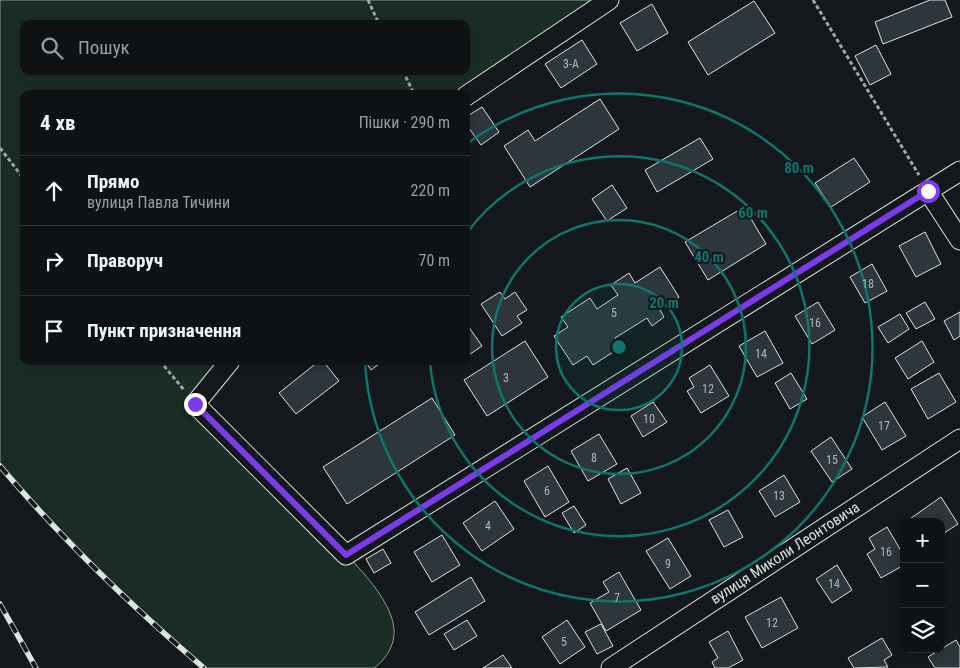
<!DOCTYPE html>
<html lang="uk">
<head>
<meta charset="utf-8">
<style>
	body { margin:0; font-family:"Roboto Condensed",sans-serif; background:#1d2022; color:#f1f3f6 }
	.controls { position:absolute; right:15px; bottom:15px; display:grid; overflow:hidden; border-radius:10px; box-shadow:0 2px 12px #0003 }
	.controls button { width:45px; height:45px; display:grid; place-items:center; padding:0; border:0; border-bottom:1px solid #2f3234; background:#0f1215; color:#f1f3f6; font:25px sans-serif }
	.stop { position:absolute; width:15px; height:15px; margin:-11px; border:4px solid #7c3aed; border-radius:50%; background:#fff }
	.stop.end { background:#7c3aed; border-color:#fff; box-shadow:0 1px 5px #0008 }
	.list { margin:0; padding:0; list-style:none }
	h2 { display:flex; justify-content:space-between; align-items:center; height:65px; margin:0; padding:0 20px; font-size:21px }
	h2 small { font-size:16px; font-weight:400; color:#9b9ea0 }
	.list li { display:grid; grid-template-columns:32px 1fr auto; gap:15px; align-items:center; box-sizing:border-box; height:70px; padding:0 20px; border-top:1px solid #2f3234 }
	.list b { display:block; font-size:19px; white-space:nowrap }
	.list p { margin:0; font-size:16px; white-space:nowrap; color:#9b9ea0 }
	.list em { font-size:16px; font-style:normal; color:#9b9ea0 }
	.icon { flex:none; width:28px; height:28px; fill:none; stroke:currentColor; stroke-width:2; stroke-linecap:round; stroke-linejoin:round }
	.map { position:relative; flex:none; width:960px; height:668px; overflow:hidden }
	.search { position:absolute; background:#0f1215; box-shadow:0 2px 12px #0003; left:20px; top:20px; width:450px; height:55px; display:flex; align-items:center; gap:12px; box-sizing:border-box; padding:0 18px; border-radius:10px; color:#9b9ea0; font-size:19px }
	.panel { position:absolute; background:#0f1215; box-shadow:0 2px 12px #0003; left:20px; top:90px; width:450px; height:275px; border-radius:10px }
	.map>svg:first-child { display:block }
	.green { fill:#1a2d24; stroke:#939e99; fill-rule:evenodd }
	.building { fill:#2c363c; stroke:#d8e6dc }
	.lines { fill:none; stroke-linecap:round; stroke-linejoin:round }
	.street-casing { stroke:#d8e6dc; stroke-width:21 }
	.path { stroke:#9da8a2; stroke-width:3; stroke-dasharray:4 2.5; stroke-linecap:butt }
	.street { stroke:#14181c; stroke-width:19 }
	.rail-casing { stroke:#d8e6dc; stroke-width:5.5 }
	.rail { stroke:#14181c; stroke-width:4; stroke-dasharray:11; stroke-linecap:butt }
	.route { stroke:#7c3aed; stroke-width:6 }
	.ring { fill:none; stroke:#0f766e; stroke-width:2.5 }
	.labels { text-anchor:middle; stroke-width:4; stroke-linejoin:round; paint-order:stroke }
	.number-label { font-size:12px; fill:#adbab4 }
	.street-label { font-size:15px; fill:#d8e6dc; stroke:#14181c }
	.centre { fill:#0f766e; stroke:#14181c; stroke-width:2.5 }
	.ring-label { font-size:15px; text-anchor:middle; font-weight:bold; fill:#0f766e; stroke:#14181c; stroke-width:4; stroke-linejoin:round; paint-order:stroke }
</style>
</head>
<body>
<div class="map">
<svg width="960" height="668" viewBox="0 0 960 668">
	<rect width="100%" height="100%" fill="#14181c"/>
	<!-- green -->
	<path class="green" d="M0 0H609L466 94H24V361H230L195 404C232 441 269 477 305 514 331 540 382 584 392 619 398 639 390 656 374 668H204C131 606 62 539 0 466ZM24 24H466V71H24Z"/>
	<!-- building -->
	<path class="building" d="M930 0H945L952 17 883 44 875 22Z
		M754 1 775 33 708 75 688 42Z
		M652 4 668 33 637 51 620 23Z
		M582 40 597 64 561 88 545 64Z
		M876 45 891 74 870 85 855 56Z
		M600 99 619 129 530 187 504 146 528 130 535 141Z
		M482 107 499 132 481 145 466 124V117Z
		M700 138 713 159 657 192 645 170Z
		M854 158 870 182 831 207 815 183Z
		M612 185 627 208 607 221 592 199Z
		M744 207 766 244 708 280 685 242Z
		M925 232 941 264 916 277 899 246Z
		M872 264 887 291 865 303 850 277Z
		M660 267 679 297 660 310 664 317 652 326 647 318 615 338 621 347 593 365 587 356 573 365 554 336 568 327 561 317 590 298 597 309 618 295 611 285 629 273 635 283Z
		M500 292 505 299 515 292 527 310 517 316 522 323 502 336 481 304Z
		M818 302 835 330 812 344 795 316Z
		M925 302 935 319 916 329 906 313Z
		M960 312V336L954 340 944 321Z
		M900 314 909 329 888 343 878 327Z
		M466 323 482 346 466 357Z
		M765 331 783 363 757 377 739 346Z
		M525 341 548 377 487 416 464 380Z
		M922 341 934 362 908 379 895 358Z
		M319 361H323L339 381 296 414 279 393Z
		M365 361H383L371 370Z
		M710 365 729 396 701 413 687 391 694 387 689 378Z
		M791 373 807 399 790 409 775 383Z
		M939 373 956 402 928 419 911 389Z
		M432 398 455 435 347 504 323 467Z
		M653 402 667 422 643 437 631 416Z
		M885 402 906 436 882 450 862 417Z
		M599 434 617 464 588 481 571 451Z
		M831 437 852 469 832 482 811 451Z
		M548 466 569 502 545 517 524 481Z
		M627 468 641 493 621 504 608 479Z
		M784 475 800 502 775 517 759 491Z
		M941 497 958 524 941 535V522L904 523Z
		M495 501 514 529 482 551 463 523Z
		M574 506 586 525 574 533 562 513Z
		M728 510 743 537 724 547 709 520Z
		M887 527 904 556V565L881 578 867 554 875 549 869 538Z
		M442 535 460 565 432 582 414 552Z
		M668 538 691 576 670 589 646 551Z
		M383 549 391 563 374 573 366 559Z
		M837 565 852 590 832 603 816 579Z
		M619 572 641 610 606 631 590 603 609 592 603 582Z
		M471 577 485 601 429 635 415 612Z
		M781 597 798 628 762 648 745 617Z
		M467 620 477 636 454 650 444 634Z
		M567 620 585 647 560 664 542 637Z
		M601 624 613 646 597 654 585 632Z
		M728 631 743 660 728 668H715L712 662 718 658 709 642Z
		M882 638 892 655 884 660 888 667 854 668 848 658Z
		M956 640 960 647V668H935L928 657Z
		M503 655 512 668H483Z"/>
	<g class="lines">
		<defs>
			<path id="street" d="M466 96 609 0
				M928 191 960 240
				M230 361 195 404 346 555 960 171
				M611 668 960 439"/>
		</defs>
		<!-- street casing -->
		<use href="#street" class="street-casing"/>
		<!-- path -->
		<path class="path" d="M368 0 379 24
			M813 0 919 175
			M403 71 414 94
			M0 148 24 179
			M160 361 184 390"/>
		<!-- street -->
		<use href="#street" class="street"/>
		<defs>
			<path id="rail" d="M0 466C62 539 131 606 204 668
				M0 604 36 668"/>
		</defs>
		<!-- rail casing -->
		<use href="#rail" class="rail-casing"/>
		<!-- rail -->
		<use href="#rail" class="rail"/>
	</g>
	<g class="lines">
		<!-- route -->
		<path class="route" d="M195 404 346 555 928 191"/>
	</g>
	<!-- distance rings -->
	<circle cx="619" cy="347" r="63" fill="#0f766e" fill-opacity=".12"/>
	<g class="ring">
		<circle cx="619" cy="347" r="63"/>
		<circle cx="619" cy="347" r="127"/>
		<path d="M466 234A190 190 0 1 1 430 362"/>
		<path d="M468 143A254 254 0 1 1 365 363"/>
	</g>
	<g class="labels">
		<!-- number labels -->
		<g class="number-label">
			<text x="571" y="68">3-А</text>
			<text x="868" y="288">18</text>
			<text x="614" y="317">5</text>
			<text x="815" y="327">16</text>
			<text x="761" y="358">14</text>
			<text x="506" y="382">3</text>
			<text x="708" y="393">12</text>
			<text x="649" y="423">10</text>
			<text x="884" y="430">17</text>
			<text x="594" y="462">8</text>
			<text x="832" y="464">15</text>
			<text x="547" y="495">6</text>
			<text x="779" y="500">13</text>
			<text x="488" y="530">4</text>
			<text x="886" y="556">16</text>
			<text x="668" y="568">9</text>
			<text x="834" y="588">14</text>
			<text x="617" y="602">7</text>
			<text x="772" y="627">12</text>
			<text x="564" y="646">5</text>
		</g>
		<!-- street labels -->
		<g class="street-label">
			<text transform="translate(785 553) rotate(-33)" y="5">вулиця Миколи Леонтовича</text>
		</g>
	</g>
	<circle cx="619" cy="347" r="8" class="centre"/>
	<g class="ring-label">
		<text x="799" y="173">80 m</text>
		<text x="753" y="218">60 m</text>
		<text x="709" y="262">40 m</text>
		<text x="664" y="308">20 m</text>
	</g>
</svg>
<div class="controls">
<button>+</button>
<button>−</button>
<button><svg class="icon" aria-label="layers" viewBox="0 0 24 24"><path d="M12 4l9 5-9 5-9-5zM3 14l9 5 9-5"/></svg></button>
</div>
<div class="stop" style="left:928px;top:191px"></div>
<div class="stop end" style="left:195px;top:404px"></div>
<div class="search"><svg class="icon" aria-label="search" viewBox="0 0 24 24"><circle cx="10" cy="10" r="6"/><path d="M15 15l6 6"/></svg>Пошук</div>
<section class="panel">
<h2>4 хв<small>Пішки · 290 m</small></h2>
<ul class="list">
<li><svg class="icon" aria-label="ahead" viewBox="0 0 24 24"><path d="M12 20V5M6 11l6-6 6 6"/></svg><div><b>Прямо</b><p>вулиця Павла Тичини</p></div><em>220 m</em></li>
<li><svg class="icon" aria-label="right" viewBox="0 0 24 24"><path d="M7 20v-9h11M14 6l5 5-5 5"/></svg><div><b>Праворуч</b></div><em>70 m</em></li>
<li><svg class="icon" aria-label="arrive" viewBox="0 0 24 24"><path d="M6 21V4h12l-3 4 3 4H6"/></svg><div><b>Пункт призначення</b></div></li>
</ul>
</section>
</div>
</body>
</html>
